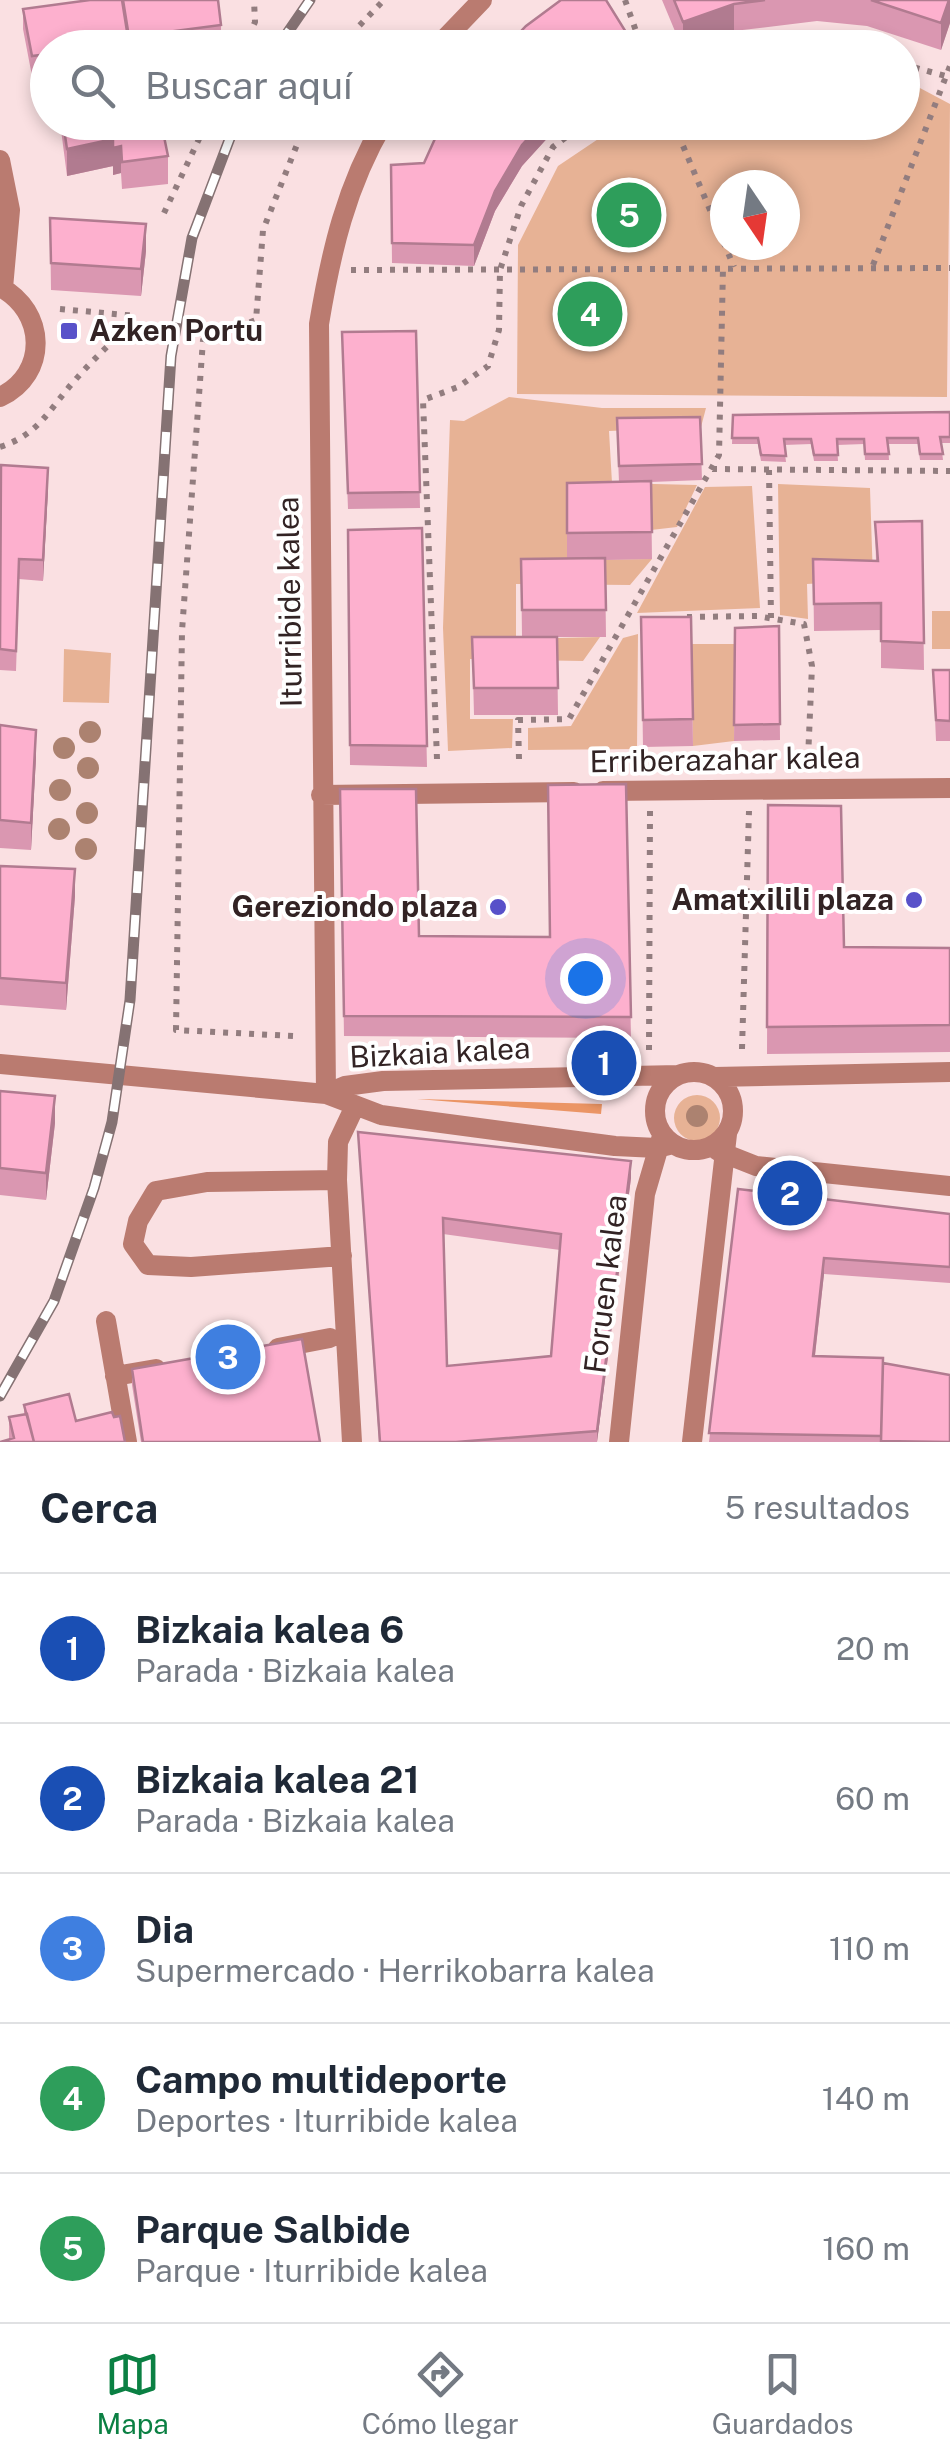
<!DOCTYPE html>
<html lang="es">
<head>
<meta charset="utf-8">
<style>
	body { margin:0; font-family:"Public Sans",sans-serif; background:#f2f2f3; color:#1f2937 }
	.compass { position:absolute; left:710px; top:170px; width:90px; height:90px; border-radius:50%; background:#fff; box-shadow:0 5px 15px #0003; rotate:167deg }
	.you { position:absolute; left:585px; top:978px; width:35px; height:35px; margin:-25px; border:8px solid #fff; border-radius:50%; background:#1a73e8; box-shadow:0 0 0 15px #1a73e833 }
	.badge { display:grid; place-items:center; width:65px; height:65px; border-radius:50%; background:#0b8043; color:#fff; font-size:32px; font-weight:700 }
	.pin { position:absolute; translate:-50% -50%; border:5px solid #fff; box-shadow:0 2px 10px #0006 }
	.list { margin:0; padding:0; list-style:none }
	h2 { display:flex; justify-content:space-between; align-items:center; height:130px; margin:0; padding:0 40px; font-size:42px }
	h2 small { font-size:32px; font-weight:400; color:#747a83 }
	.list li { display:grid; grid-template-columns:65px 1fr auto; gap:30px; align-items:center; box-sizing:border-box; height:150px; padding:0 40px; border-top:2px solid #e0e1e3 }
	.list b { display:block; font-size:38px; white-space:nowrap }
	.list p { margin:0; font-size:32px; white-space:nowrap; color:#747a83 }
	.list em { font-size:32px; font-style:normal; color:#747a83 }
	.icon { flex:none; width:55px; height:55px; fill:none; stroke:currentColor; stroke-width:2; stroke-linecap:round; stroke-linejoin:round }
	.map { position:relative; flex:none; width:950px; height:1442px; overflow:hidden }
	.search { position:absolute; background:#fff; box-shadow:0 5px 15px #0003; left:30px; right:30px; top:30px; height:110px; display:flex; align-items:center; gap:25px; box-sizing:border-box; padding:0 35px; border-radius:55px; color:#747a83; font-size:38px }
	.sheet { height:880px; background:#fff }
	nav { display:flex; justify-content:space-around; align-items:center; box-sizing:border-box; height:140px; border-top:2px solid #e0e1e3; background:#fff; font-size:28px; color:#747a83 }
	nav a { display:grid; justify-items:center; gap:5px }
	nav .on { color:#0b8043 }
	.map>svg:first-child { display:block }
	.green { fill:#e7b295; fill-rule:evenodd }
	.forest { fill:#eb9565 }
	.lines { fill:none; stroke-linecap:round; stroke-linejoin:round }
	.path { stroke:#927d7f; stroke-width:6; stroke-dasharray:5 8; stroke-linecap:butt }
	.street { stroke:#ba7b70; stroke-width:20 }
	.rail-casing { stroke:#857273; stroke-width:11 }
	.rail { stroke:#fff; stroke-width:8; stroke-dasharray:22; stroke-linecap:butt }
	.tree { fill:#ac8270 }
	.wall { fill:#da97b1; fill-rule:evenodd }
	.shaded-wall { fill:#b17b90 }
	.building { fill:#fdb0ce; stroke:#b17b90; stroke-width:2.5; fill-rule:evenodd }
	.poi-dot { fill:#5851c9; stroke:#fff; stroke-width:4 }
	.labels { text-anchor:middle; stroke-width:8; stroke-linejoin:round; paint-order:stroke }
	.poi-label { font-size:30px; font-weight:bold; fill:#322324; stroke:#fff; text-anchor:end }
	.street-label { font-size:30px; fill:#322324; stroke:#fff }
</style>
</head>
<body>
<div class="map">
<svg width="950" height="1442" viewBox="0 0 950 1442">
	<rect width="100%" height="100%" fill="#fae0e2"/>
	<!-- green -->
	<path class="green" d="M903 79 950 104 947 397 517 394 518 245 558 166 622 123 902 122ZM725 185H785V245H725Z
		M509 397 602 408H706L701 427 609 431 612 483 697 485 677 527 651 530 567 560 652 559 630 585 516 584V639L600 637 583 661 470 659V719H513L512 748 448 751 443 628 450 420 464 421Z
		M778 484 870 488 873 580 807 584 808 619 780 615Z
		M752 486 760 608 637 613 705 487Z
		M932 611H950V649H932Z
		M638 634 637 749 528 750V728L571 726 623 638Z
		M691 644H735L734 741 693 746Z
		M64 649 111 653 109 703 63 702Z
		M674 1118a23 23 0 1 1 46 0a23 23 0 1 1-46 0Z"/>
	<!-- forest -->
	<path class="forest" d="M417 1099 602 1104 601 1114Z"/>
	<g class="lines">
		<!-- path -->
		<path class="path" d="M625 0 642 48
			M243 48 255 22 254 0
			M347 48 358 27 384 0
			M748 48H835
			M902 64 949 77
			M673 122 734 267
			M164 213 207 122
			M873 265 950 66
			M351 270 950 268
			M60 309 137 316
			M0 447C40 434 49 409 76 379 95 357 118 337 138 316
			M712 469 950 471
			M769 470 771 618
			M687 617 757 616 804 624 812 666 808 759
			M437 759 423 400 458 387 488 366 499 330 500 270 521 206 553 147 586 122
			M519 759 518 720 569 719 719 455 723 267
			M293 1036 176 1030 182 631 203 340 256 320 263 230 306 122
			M742 1049 749 811
			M649 1050 650 811"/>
		<!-- street -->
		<path class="street" d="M436 48 482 0
			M0 160 10 210 3 288
			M0 287C46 311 49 374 0 397
			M603 791 950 788
			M321 795 574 792
			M0 1064 326 1094 381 1115 615 1146 657 1148 673 1144
			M655 1111a39 39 0 1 1 78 0a39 39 0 1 1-78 0Z
			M714 1077 950 1072
			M326 1094 319 324C331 252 346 186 384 122
			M326 1094 345 1086 383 1081 679 1075
			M718 1151 756 1166 950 1186
			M337 1180 207 1182 156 1191 138 1221 133 1244 148 1265 191 1267 342 1256
			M106 1321 127 1442
			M278 1348 330 1338
			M115 1376 156 1369
			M352 1442 337 1180 338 1142 355 1106
			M619 1442 645 1194 662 1136
			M692 1442 727 1134"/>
		<defs>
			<path id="rail" d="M277 48 310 0
				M0 1396 54 1301 94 1188 112 1122 130 1000 171 356 192 238 236 122"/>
		</defs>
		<!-- rail casing -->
		<use href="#rail" class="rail-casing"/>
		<!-- rail -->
		<use href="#rail" class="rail"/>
	</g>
	<!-- trees -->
	<g class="tree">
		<circle cx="90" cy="732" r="11"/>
		<circle cx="64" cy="748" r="11"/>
		<circle cx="88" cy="768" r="11"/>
		<circle cx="60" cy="790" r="11"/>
		<circle cx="87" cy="813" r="11"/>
		<circle cx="59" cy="829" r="11"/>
		<circle cx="86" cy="849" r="11"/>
		<circle cx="697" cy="1116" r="11"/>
	</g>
	<!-- wall -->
	<path class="wall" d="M662 0H950V23L941 50 867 26 817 21 734 31 682 48Z
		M23 9 221 25V48H48V74L32 76 23 29Z
		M60 122H161L168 156V184L122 189 121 173 113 175V166L67 176Z
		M444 122H562L522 166 495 211 474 266 392 263 391 165 424 163Z
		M50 218 146 251 141 296 51 290Z
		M416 331 420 508 348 509 342 348Z
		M950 412V443H941L943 460H920L918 444H888L889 460H865L864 444 837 445 838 461H814L811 444 784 445 786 462 761 461 758 444H732L733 415Z
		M700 417 702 480 651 482 652 559 605 560 606 637H557L558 715H474L472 637H522L521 559H567V483L619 482 617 434Z
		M48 489 43 581 19 579 16 671 0 670V492Z
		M922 521 924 670 881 668V630L814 631 813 559 876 561 875 522Z
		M422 528 427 767 350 765 348 530Z
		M641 617H691L693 746 643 747Z
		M779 626 780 740 734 741 735 628Z
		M933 670H950V741H936Z
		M0 725 36 757 31 850 0 848Z
		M626 784 631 1038 344 1036 340 789 419 936 549 937Z
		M768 805 844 947 950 948V1052L767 1054Z
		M0 866 75 896 66 1010 0 1005Z
		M0 1091 55 1123 46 1200 0 1195Z
		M358 1132 631 1178 597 1442H379ZM443 1234 560 1250 551 1356 447 1366Z
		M738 1189 950 1214V1283L824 1274 815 1356 883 1363 950 1442H709Z
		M132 1369 320 1442H141L132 1385Z
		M24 1405 76 1421 9 1439V1417L24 1414Z"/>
	<!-- shaded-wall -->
	<path class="shaded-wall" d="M949 0H950V23L941 50V23Z
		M734 4V31L683 48V22Z
		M543 122H562L522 166 495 211 474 266V245L495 191 522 145Z
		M113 139V166L67 176V149Z
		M121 146V173L113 175V148Z
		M146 224V251L141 296V269Z
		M48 468V489L43 581V560Z
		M36 730V757L31 850V823Z
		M75 869V896L66 1010V983Z
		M55 1096V1123L46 1200V1173Z
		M631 1161V1178L597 1442V1431Z
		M824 1258V1274L813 1372V1356Z"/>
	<!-- building -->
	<path class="building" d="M90 0H122L129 44 97 48H48V54L32 56 23 9Z
		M123 0H218L221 25 129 37Z
		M561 0H606L634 45 631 48H505L526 26Z
		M674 0H765L734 4 683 22Z
		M871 0H949L941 23Z
		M63 122H161L168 156 122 162 121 146 113 148V139L67 149Z
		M444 122H543L522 145 495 191 474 245 392 243 391 165 424 163 438 132Z
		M50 218 146 224 141 269 51 263Z
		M416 331 420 492 348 493 342 332Z
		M950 412V437H940L943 454H920L918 438H887L889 454H865L864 439H837L838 455H814L811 439H784L786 456 761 455 758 438H732L733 415Z
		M700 417 702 464 619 466 617 418Z
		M1 465 48 468 43 560 19 559 16 651 0 649Z
		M651 481 652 532 567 533V483Z
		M922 521 924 643 881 641V603L814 604 813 559 878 561 875 522Z
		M422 528 427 746 350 745 348 530Z
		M605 558 606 610H522L521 559Z
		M641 617H691L693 719 643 720Z
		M779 626 780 724 734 725 735 628Z
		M472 637H557L558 688H474Z
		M933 670H950V721L936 720Z
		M0 725 36 730 31 823 0 820Z
		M626 784 631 1017 344 1016 340 789H416L419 936 550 937 548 785Z
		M768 805 841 806 844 947 950 948V1025L767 1027Z
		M0 866 75 869 66 983 0 978Z
		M0 1091 55 1096 46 1173 0 1168Z
		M358 1132 631 1161 597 1431 456 1442H380ZM443 1218 561 1234 551 1356 447 1366Z
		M738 1189 950 1214V1267L824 1258 813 1356 883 1358 881 1436 709 1433Z
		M302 1339 320 1442H143L132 1369Z
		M883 1363 950 1375V1442L881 1441Z
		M69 1394 76 1421 112 1412 114 1417 120 1416 125 1442H34L24 1405Z
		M27 1414 34 1442H0L14 1438 9 1417Z"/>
	<!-- markers -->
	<g class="poi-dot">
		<rect x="59" y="321" width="20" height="20" rx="5"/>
		<circle cx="914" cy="900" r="10"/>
		<circle cx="498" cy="907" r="10"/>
	</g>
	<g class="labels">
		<!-- poi labels -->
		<g class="poi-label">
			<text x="89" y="341" text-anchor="start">Azken Portu</text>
			<text x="894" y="910">Amatxilili plaza</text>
			<text x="478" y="917">Gereziondo plaza</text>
		</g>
		<!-- street labels -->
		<g class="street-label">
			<text transform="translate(290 602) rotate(-91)" y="10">Iturribide kalea</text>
			<text transform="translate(725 760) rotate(-1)" y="10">Erriberazahar kalea</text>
			<text transform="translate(440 1053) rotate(-3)" y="10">Bizkaia kalea</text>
			<text transform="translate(606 1284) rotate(-83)" y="10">Foruen kalea</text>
		</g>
	</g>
</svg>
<svg class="compass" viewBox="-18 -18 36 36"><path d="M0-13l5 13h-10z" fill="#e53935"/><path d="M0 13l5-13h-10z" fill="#747a83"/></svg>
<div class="you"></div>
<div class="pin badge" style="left:604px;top:1063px;background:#1a4fb4">1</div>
<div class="pin badge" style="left:790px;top:1193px;background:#1a4fb4">2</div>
<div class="pin badge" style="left:228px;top:1357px;background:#3f7fe0">3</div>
<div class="pin badge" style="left:590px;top:314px;background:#2e9e5b">4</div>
<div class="pin badge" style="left:629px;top:215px;background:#2e9e5b">5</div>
<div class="search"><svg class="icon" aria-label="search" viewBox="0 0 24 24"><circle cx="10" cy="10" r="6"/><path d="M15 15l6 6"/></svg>Buscar aquí</div>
</div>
<section class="sheet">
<h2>Cerca<small>5 resultados</small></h2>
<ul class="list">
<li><span class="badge" style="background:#1a4fb4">1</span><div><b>Bizkaia kalea 6</b><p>Parada · Bizkaia kalea</p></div><em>20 m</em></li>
<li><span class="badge" style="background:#1a4fb4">2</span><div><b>Bizkaia kalea 21</b><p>Parada · Bizkaia kalea</p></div><em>60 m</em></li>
<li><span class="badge" style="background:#3f7fe0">3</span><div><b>Dia</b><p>Supermercado · Herrikobarra kalea</p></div><em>110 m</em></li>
<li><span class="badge" style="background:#2e9e5b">4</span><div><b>Campo multideporte</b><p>Deportes · Iturribide kalea</p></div><em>140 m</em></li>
<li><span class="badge" style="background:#2e9e5b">5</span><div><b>Parque Salbide</b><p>Parque · Iturribide kalea</p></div><em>160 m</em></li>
</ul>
</section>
<nav>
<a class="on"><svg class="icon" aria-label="map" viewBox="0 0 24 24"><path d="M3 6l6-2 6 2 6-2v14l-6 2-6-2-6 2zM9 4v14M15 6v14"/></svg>Mapa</a>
<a><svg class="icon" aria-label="directions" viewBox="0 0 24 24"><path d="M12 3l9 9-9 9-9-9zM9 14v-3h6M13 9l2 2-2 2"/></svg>Cómo llegar</a>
<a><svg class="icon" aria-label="saved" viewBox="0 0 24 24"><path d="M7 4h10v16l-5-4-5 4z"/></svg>Guardados</a>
</nav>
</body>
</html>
